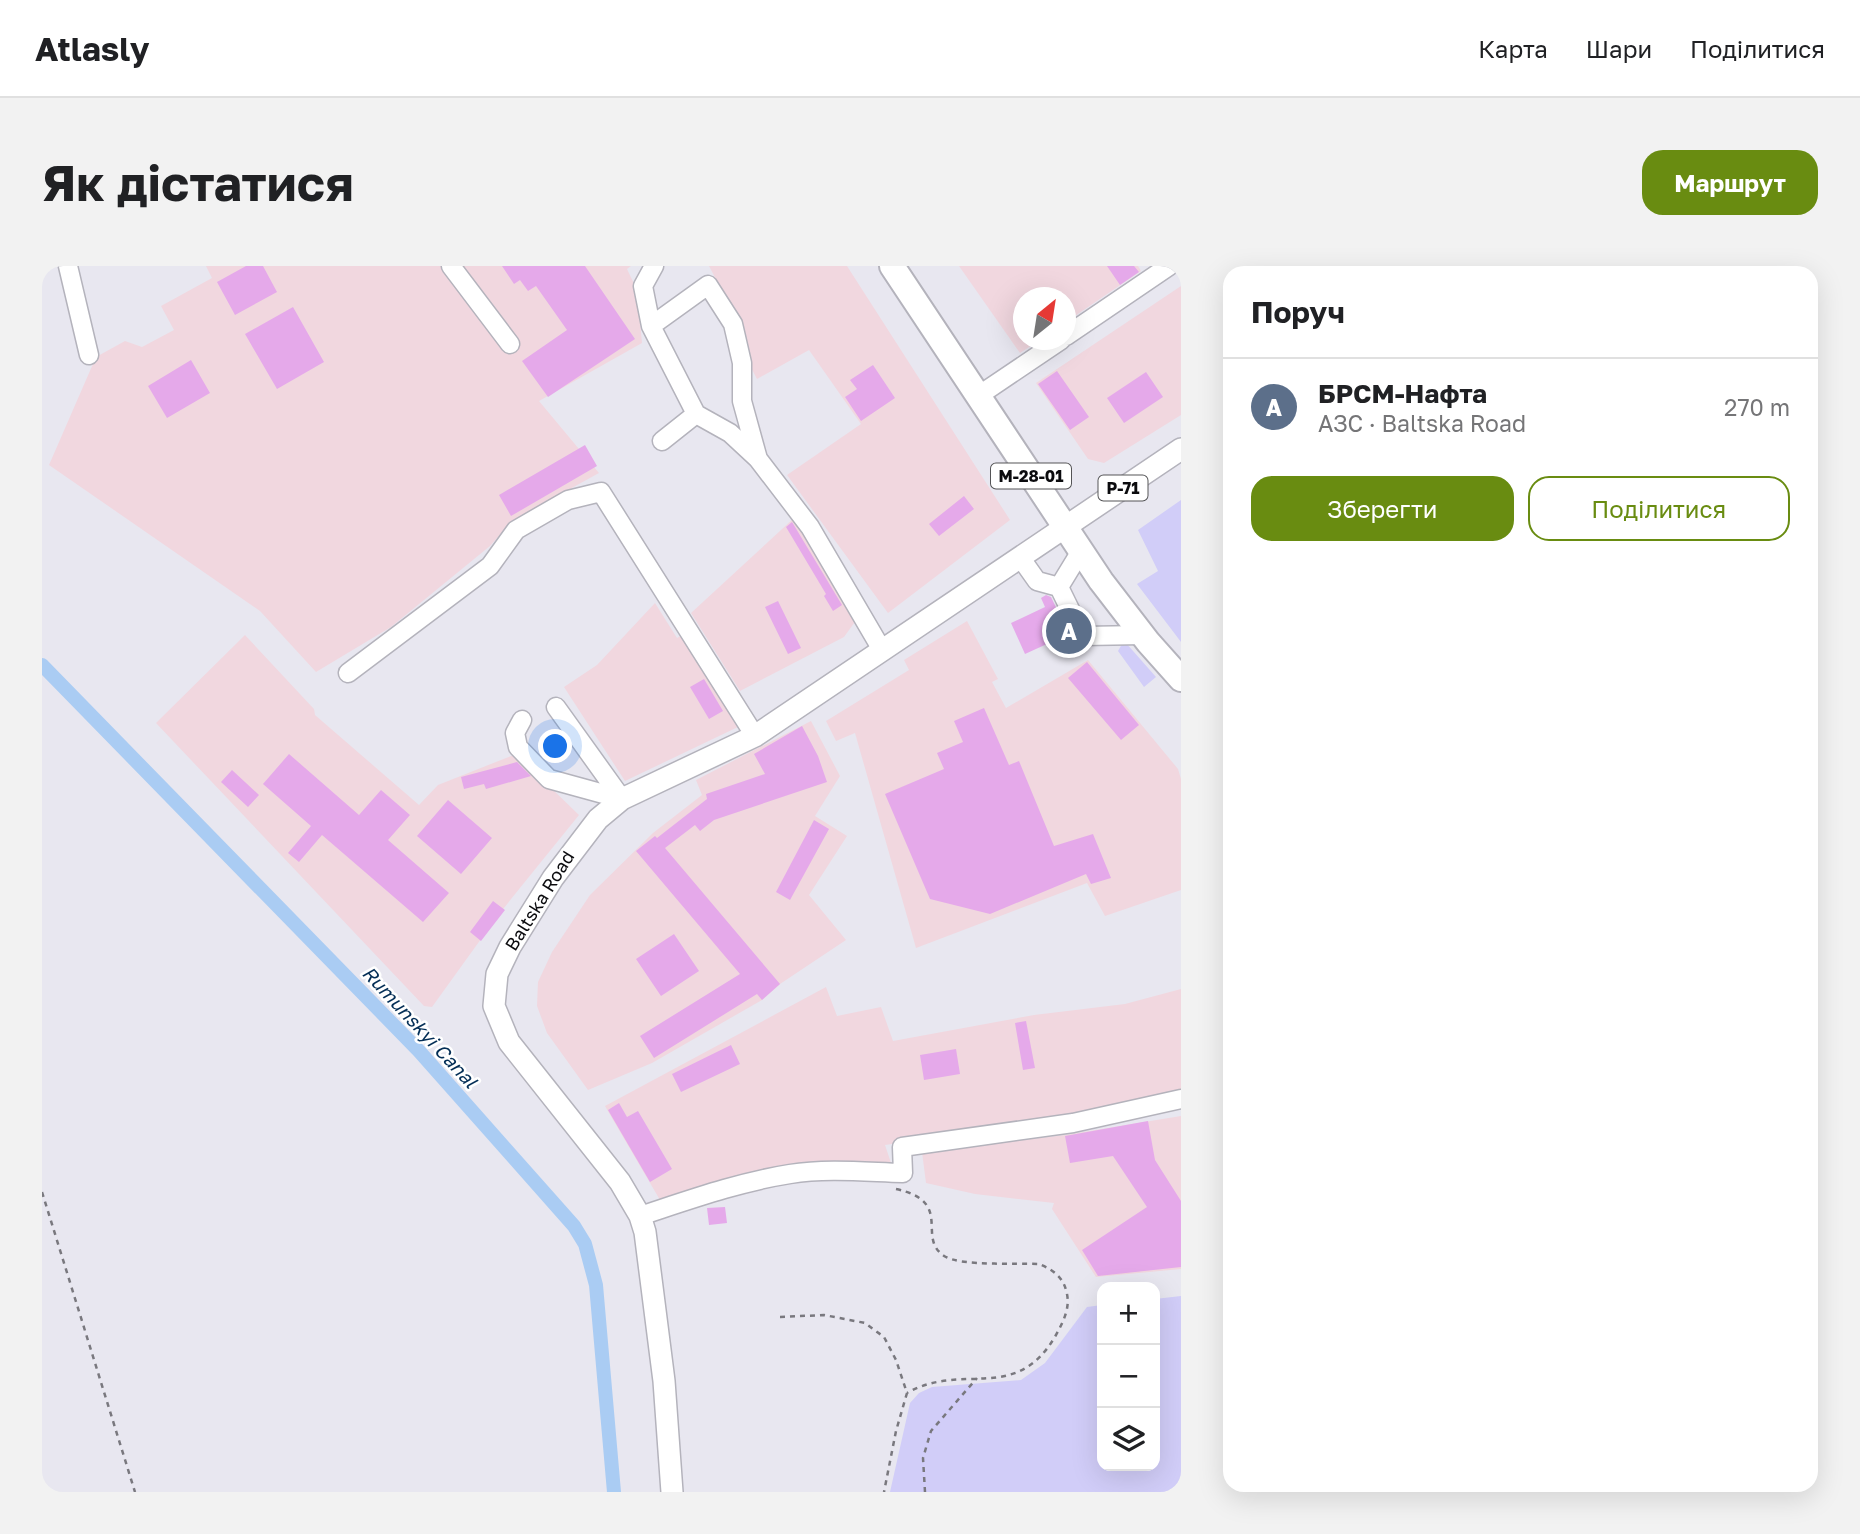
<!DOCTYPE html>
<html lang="uk">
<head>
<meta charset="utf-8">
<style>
	body { margin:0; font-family:"Golos Text",sans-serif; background:#f2f2f2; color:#202124 }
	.controls { position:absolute; right:21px; bottom:21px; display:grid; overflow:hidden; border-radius:14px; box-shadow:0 7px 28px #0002 }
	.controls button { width:63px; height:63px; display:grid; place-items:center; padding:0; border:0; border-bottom:2px solid #e0e0e0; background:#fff; color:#202124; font:35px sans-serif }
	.compass { position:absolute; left:971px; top:21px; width:63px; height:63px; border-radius:50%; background:#fff; box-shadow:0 7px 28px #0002; rotate:30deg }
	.you { position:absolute; left:514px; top:481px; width:24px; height:24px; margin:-18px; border:5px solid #fff; border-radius:50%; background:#1a73e8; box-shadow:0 0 0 10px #1a73e833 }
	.badge { display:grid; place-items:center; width:46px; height:46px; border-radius:50%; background:#698c11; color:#fff; font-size:23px; font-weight:700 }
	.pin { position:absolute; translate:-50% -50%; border:4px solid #fff; box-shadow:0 2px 7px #0006 }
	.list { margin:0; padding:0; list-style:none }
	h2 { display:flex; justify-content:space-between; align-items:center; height:91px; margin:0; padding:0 28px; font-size:30px }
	h2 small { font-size:23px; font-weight:400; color:#757577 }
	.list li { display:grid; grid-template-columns:46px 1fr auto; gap:21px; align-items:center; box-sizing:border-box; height:98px; padding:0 28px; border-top:2px solid #e0e0e0 }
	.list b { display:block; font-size:26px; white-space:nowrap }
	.list p { margin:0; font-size:23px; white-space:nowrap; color:#757577 }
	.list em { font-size:23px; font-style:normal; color:#757577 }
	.actions { display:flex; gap:14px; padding:21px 28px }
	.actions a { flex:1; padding:16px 0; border:2px solid #698c11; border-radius:21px; text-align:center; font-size:24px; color:#698c11 }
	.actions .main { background:#698c11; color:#fff }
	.icon { flex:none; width:38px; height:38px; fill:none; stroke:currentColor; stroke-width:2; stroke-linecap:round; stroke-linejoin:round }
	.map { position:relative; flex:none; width:1139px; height:1226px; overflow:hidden; border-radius:21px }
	header { display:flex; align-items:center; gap:42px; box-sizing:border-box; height:98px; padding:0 35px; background:#fff; border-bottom:2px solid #e0e0e0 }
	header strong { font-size:33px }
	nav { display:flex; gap:38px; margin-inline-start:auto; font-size:24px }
	.intro { display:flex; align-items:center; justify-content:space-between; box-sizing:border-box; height:168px; padding:0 42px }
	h1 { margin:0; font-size:49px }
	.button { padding:18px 32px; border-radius:21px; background:#698c11; color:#fff; font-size:24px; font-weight:700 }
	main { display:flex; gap:42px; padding:0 42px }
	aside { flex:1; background:#fff; border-radius:21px; box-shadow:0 7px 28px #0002 }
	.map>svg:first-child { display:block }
	.industrial { fill:#f1d7df }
	.green { fill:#d1cdf8 }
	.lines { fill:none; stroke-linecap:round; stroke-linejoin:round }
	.canal { stroke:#aaccf3; stroke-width:14 }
	.building { fill:#e5a9ea }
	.minor-casing { stroke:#b4b3bc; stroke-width:21 }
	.major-casing { stroke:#b4b3bc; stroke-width:24 }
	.highway-casing { stroke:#b4b3bc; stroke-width:28 }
	.path { stroke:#79787e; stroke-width:2.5; stroke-dasharray:5 5; stroke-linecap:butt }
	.minor { stroke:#fff; stroke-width:18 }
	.major { stroke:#fff; stroke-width:21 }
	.highway { stroke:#fff; stroke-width:24 }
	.labels { text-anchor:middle; stroke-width:5; stroke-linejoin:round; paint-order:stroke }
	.shield { fill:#fff; stroke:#545456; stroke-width:2 }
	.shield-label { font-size:16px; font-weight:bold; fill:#0b0b0e }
	.street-label { font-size:18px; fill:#0b0b0e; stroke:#fff }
	.water-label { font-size:19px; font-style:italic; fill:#042e56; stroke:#fff }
</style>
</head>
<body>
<header>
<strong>Atlasly</strong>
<nav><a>Карта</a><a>Шари</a><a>Поділитися</a></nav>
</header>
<div class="intro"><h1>Як дістатися</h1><a class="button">Маршрут</a></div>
<main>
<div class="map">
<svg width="1139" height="1226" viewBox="0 0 1139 1226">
	<rect width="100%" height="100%" fill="#e8e7f0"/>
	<!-- industrial -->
	<path class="industrial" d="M164 0H589L585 3 595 24 600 77 497 135 557 207 470 255 448 280 349 361 274 406 218 345 7 199 54 91 83 75 100 81 132 64 119 40 170 12Z
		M667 0H805L968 254 846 347 745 209 819 158 767 84 715 113 702 88 699 61Z
		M917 0H1096L1099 5 1024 56V32H982V74H998L978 87Z
		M1139 20V149L1062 197 1046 193 994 117Z
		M752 252 815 353 802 371 698 425 649 347Z
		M613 337 635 372 642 368 698 460 583 515 522 421 555 399Z
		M925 355 956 413 950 416 964 442 1046 394 1136 503 1139 513V624L1063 650 1045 617 874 682 813 467 794 475 784 455 867 404 862 394Z
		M203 369 272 443 273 449 377 539 396 519 474 488 537 549 457 648 390 741 382 740 114 457Z
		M769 455 798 510 773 550 805 570 767 629 804 674 738 718 720 734 610 797 546 824 505 767 495 740 496 716 510 686 548 629 611 567 660 529 654 514Z
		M784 721 795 750 839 741 851 775 992 749 1083 738 1139 723V828L1030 852 843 879 850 900 618 934 563 840Z
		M1139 850V1003L1054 1011 1010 943 1012 937 933 928 884 917 880 886 1023 869Z"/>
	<!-- green -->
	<path class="green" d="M1139 234V376L1095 318 1116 305 1096 264Z
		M1084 377 1114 411 1102 421 1076 385 1080 378Z
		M1139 1030V1226H848L868 1137 877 1127 890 1121 979 1114 1003 1097 1045 1041 1060 1039V1200H1113V1033Z"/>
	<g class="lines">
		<!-- canal -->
		<path class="canal" d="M0 399 377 785 532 960 543 978 554 1019 572 1226"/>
	</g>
	<!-- building -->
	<path class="building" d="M204 0H221L235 26 193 49 175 16Z
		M460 0H543L593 73 506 131 480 95 525 64 494 20 486 25 478 14 472 18Z
		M1065 0H1092L1097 6 1078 19Z
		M251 41 282 96 235 123 203 68Z
		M149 94 168 127 125 152 106 120Z
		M831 99 853 132 819 155 803 131 815 123 808 114Z
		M1015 105 1047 151 1028 164 996 118Z
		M1104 106 1121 131 1082 157 1065 132Z
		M543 179 555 200 469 250 457 229Z
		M922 230 932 243 897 270 887 258Z
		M750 256 800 339 791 345 782 330 784 328 744 261Z
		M1004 329 1009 331 1028 370 1019 375 1018 372 983 388 969 357 1003 341 999 332Z
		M736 335 759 382 746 388 723 341Z
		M1045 396 1097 459 1079 474 1026 412Z
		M662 413 681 445 667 453 648 421Z
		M942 442 967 499 977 495 1012 580 1051 568 1069 612 1049 618 1044 608 948 648 888 633 843 528 902 503 895 487 921 476 912 455Z
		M760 460 776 490 785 516 672 554 658 565 653 559 623 582 738 718 720 734 715 728 612 792 598 770 698 708 594 585 613 570 615 572 665 533 664 528 723 508 712 488Z
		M247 488 317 549 339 524 368 549 346 574 407 627 381 656 280 569 257 596 246 587 269 560 221 518Z
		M475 496 489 510 444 523 442 518 422 523 419 511Z
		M190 504 217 529 206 541 179 516Z
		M406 534 450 572 419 608 375 570Z
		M772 554 787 563 748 634 734 626Z
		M451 635 463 644 439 675 428 666Z
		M632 668 657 705 619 730 594 693Z
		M984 755 993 802 981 804 973 757Z
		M689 779 698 798 639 826 630 808Z
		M914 783 918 808 882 814 878 789Z
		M577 837 585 851 596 845 630 903 608 916 566 844Z
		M1106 855 1113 894 1139 935V1001L1056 1010 1040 984 1105 941 1071 890 1028 897 1023 870Z
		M683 941 685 957 667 959 665 942Z"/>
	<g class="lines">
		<defs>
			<path id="minor" d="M26 0 47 89
				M409 0 468 78
				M612 0 601 20 609 60 654 148 688 167 716 193 768 261 840 384
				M609 60 666 19 691 58 700 97V135L716 193
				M1024 70 1127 0
				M936 130 1019 74
				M620 175 654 148
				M1039 285 1017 321 1041 370 1101 369
				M978 291 995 315 1017 321
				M306 407 448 300 474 264 526 234 559 226 713 470
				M514 441 580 533
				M480 454 473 467 476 481 507 513 580 533
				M598 950C647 934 697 916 748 908 785 902 824 906 861 907L860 881 1031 857 1139 833"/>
			<path id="major" d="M630 1226 622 1115 603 966 598 950 578 916 467 776 452 740 455 708 468 681 511 612 556 553 580 533 713 470 1139 183"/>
			<path id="highway" d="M850 0 1059 315 1106 376 1139 413"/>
		</defs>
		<!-- minor casing -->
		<use href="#minor" class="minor-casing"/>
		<!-- major casing -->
		<use href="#major" class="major-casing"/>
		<!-- highway casing -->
		<use href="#highway" class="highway-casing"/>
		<!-- path -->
		<path class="path" d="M854 923C914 936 872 973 904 991 920 1000 976 997 997 998 1012 1004 1022 1012 1025 1028 1028 1043 1021 1056 1014 1069 974 1139 921 1095 865 1127
			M0 926 93 1226
			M738 1051 782 1049 823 1057 842 1071 854 1094 865 1127 854 1165 842 1226
			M883 1226 881 1192 889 1165 935 1112"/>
		<!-- minor -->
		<use href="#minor" class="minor"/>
		<!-- major -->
		<use href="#major" class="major"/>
		<!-- highway -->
		<use href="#highway" class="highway"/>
	</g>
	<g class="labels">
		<!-- shield labels -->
		<g class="shield">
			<rect x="949" y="197.5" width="80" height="25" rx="5"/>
			<rect x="1056.5" y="209.5" width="49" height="25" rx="5"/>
		</g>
		<g class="shield-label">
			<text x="989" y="216">М-28-01</text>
			<text x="1081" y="228">Р-71</text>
		</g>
		<!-- street labels -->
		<g class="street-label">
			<text transform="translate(498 635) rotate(-58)" y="6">Baltska Road</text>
		</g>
		<!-- water labels -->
		<g class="water-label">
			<text transform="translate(378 761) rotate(47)" y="7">Rumunskyi Canal</text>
		</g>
	</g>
</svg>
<div class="controls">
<button>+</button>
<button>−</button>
<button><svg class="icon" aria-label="layers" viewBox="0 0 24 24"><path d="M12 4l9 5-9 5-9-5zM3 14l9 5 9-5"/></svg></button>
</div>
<svg class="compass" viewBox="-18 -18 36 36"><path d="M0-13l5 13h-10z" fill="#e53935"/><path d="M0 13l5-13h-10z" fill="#757577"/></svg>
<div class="you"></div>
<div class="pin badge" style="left:1027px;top:365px;background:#5c6f8a">A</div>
</div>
<aside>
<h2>Поруч<small></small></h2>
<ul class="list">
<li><span class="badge" style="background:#5c6f8a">A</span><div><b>БРСМ-Нафта</b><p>АЗС · Baltska Road</p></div><em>270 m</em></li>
</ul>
<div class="actions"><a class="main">Зберегти</a><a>Поділитися</a></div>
</aside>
</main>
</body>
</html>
